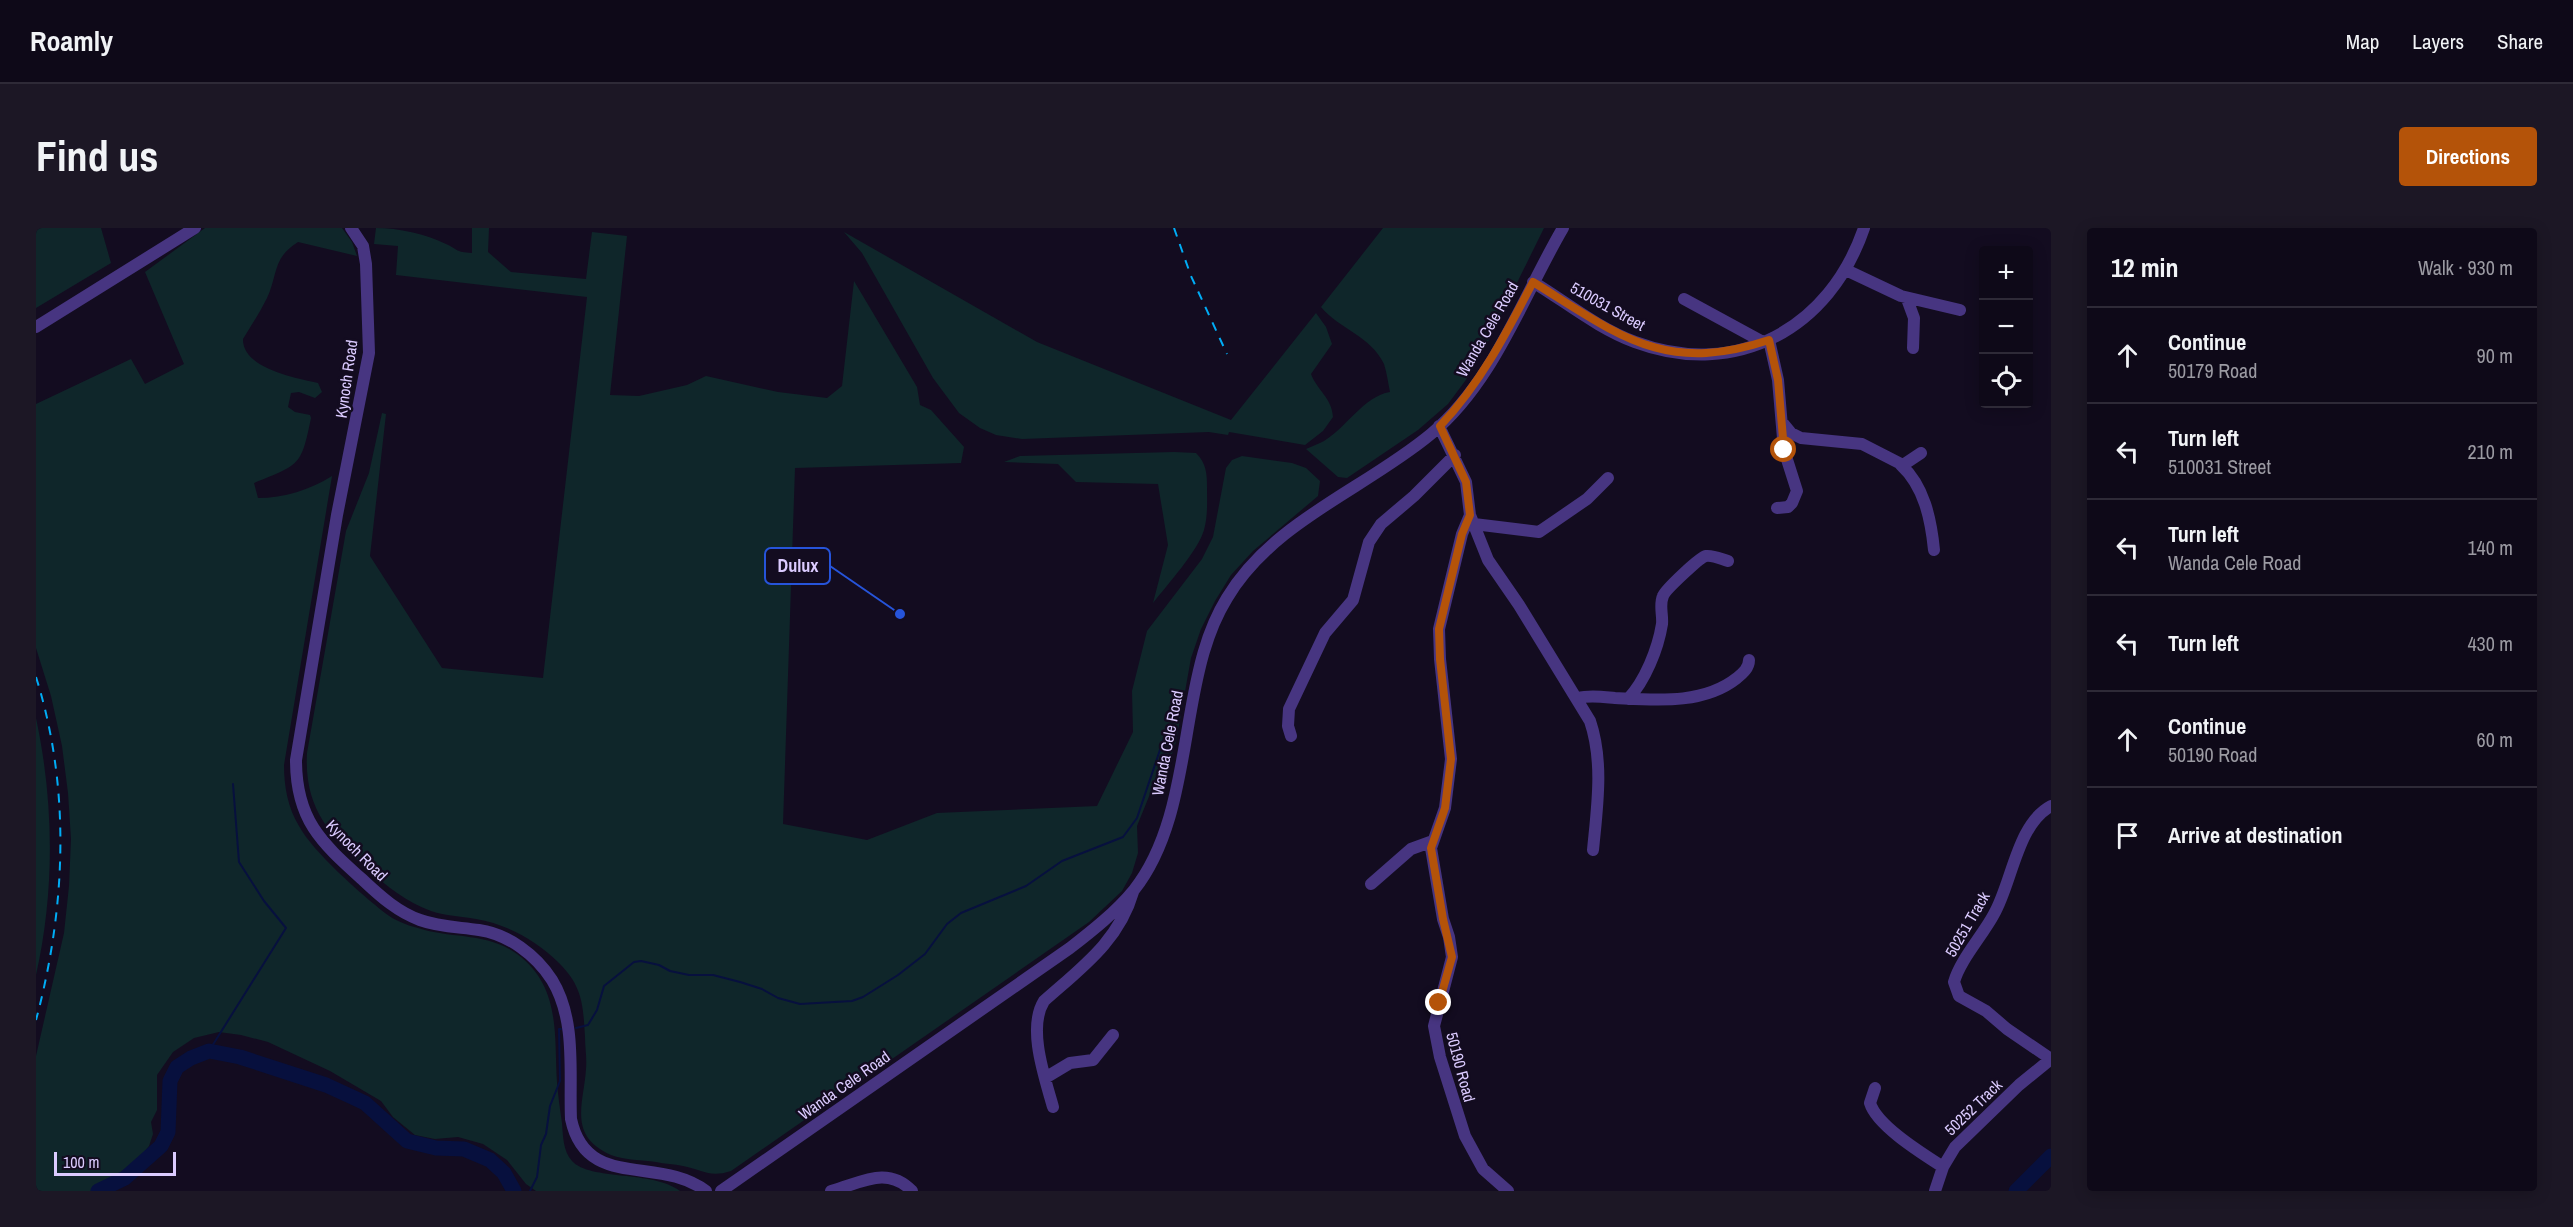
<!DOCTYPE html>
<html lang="en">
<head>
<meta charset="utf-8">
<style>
	body { margin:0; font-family:"Archivo Narrow",sans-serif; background:#1c1725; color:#f1f3f6 }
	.controls { position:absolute; right:18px; top:18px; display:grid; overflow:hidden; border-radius:6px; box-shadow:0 3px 15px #0003 }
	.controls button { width:54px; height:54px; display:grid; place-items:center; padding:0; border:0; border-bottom:2px solid #2e2a37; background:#0e0918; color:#f1f3f6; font:30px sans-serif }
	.scale { position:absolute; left:18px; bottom:15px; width:122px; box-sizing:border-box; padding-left:6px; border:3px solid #dbcbff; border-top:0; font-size:16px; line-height:21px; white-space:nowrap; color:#dbcbff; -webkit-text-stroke:4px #130c20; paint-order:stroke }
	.stop { position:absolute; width:18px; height:18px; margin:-14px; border:4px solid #b45309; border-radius:50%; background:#fff }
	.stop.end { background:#b45309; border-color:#fff; box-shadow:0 2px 6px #0008 }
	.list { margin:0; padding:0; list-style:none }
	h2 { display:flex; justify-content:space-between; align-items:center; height:78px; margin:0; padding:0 24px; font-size:26px }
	h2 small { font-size:20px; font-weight:400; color:#9b9aa2 }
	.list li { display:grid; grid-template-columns:39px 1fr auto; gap:18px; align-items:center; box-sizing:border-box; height:96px; padding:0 24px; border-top:2px solid #2e2a37 }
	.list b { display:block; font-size:22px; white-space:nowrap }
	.list p { margin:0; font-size:20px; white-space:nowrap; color:#9b9aa2 }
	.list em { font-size:20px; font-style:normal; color:#9b9aa2 }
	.icon { flex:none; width:33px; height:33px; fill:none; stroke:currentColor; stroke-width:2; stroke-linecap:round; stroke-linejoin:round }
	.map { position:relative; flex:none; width:2015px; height:963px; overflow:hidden; border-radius:6px }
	header { display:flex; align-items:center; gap:36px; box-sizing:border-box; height:84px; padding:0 30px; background:#0e0918; border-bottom:2px solid #2e2a37 }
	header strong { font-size:28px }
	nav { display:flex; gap:33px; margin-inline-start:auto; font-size:21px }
	.intro { display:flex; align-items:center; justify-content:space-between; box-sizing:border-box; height:144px; padding:0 36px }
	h1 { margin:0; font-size:42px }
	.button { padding:15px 27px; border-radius:6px; background:#b45309; color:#fff; font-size:21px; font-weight:700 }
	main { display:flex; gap:36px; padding:0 36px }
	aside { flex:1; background:#0e0918; border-radius:6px; box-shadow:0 3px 15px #0003 }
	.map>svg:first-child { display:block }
	.green { fill:#0f262a }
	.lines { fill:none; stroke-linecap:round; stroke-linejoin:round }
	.stream { stroke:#07103e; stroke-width:2 }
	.river { stroke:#07103e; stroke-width:15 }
	.minor { stroke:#473581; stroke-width:12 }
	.rail { stroke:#00adf6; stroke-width:2; stroke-dasharray:9 8; stroke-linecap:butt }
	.route { stroke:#b45309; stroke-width:8 }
	.labels { text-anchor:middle; stroke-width:5; stroke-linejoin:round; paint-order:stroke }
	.street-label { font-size:16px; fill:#dbcbff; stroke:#130c20 }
	.leader { fill:none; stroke:#2654da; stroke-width:2 }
	.callout-dot { fill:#2654da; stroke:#130c20; stroke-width:2 }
	.callout { fill:#130c20; stroke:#2654da; stroke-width:2 }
	.callout-label { font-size:18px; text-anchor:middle; font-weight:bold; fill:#dbcbff }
</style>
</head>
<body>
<header>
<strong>Roamly</strong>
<nav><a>Map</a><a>Layers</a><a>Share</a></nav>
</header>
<div class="intro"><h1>Find us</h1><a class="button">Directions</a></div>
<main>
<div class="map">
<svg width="2015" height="963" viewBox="0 0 2015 963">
	<rect width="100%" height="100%" fill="#130c20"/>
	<!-- green -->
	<path class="green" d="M0 0H65L75 35 0 80Z
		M169 0H306L316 14 321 28 262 14C236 30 242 47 231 70 224 84 215 98 207 111 206 140 259 150 282 155L286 164 279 170 263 164 255 165 252 179 259 184 274 187 275 190C265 239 264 236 218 255L222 270C248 270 274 262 296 248L248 537C248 559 252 580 263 598 277 624 325 666 349 685 358 692 370 697 382 700 415 711 451 704 481 726 525 758 518 807 521 854 522 868 524 881 526 895 527 908 527 923 536 933 554 953 617 942 644 963H500L490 956 471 932 447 916 422 909 399 911 379 907 357 889 345 873 294 843 232 814 205 807 183 804 158 810 137 824 121 847V882L115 894 117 906 113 918 103 931 59 963H0V828L28 705 33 658 35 611 32 565 26 518 15 468 0 420V176L95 131 109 156 148 136 109 44Z
		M340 0C362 0 390 6 410 16 423 22 419 24 436 25V0H453L452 24 475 44 550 51 556 4 591 8 574 167 603 168 651 157 670 148 742 164 791 170 806 158 818 53 881 159 884 177 895 182 928 219 925 235 759 240 747 596 831 612 901 585 1061 578 1097 504 1096 463 1111 403 1166 331 1177 309 1190 240 1196 232 1206 228 1256 235 1270 240 1284 253 1282 268 1217 323 1195 347 1179 373 1165 401 1155 430 1140 514 1132 538 1116 561 1101 598 1102 625 1096 645 1086 663 1053 694 695 943C673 950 668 942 647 938 638 936 629 936 620 934 606 932 589 932 575 927 531 908 548 875 550 841 551 830 549 819 549 809 547 777 547 759 523 735 501 713 471 696 440 691 424 688 410 688 395 683 370 674 351 658 331 641 293 606 268 580 271 525L310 303 333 245 346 185 350 186 334 328 406 440 507 450 551 69 360 47 362 18 338 16Z
		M1347 0H1508L1447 124 1435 145 1412 176 1382 202 1311 250 1302 249 1270 221C1276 218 1283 216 1288 213 1310 200 1328 168 1354 164 1352 155 1351 145 1348 136 1335 108 1303 101 1285 79Z
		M808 4 1001 114 1195 192 1280 85 1290 99 1296 116 1275 146C1281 162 1296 170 1297 189L1287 203 1269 217 1193 204 1192 207 1173 204 986 211 960 207 944 200 923 185 897 150 826 25Z
		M1138 224 1160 225C1170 235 1171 245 1171 259 1171 273 1172 288 1168 302 1162 323 1131 357 1117 375L1132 317 1122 256 1040 254 1022 236 968 234 984 228Z
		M0 490C18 574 19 663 0 747Z"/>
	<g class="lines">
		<!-- stream -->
		<path class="stream" d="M540 800 552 797 561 782 568 758 598 734 605 733 623 737 634 743 653 747H677L704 754 726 761 742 770 764 776 816 773 827 769 862 747 889 726 911 696 925 685 990 658 1026 633 1087 609 1101 590 1131 501
			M173 823 250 700 228 673 203 634 197 556
			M494 963 501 949 505 917 510 906 514 878 524 853 523 801H525"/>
		<!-- river -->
		<path class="river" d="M62 963 89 950 125 918 132 904 134 853 141 839 155 830 173 823 204 829 290 857 314 868 329 875 371 913 400 920 428 921 454 932 468 945 478 963
			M1980 963 2015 928"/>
		<!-- minor -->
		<path class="minor" d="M315 0 327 18 330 36 333 125 301 287 260 532C260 593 286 615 328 653 345 669 362 684 384 692 403 699 423 699 443 702 472 706 500 727 516 752 541 793 533 846 535 891 550 963 623 927 670 963
			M1810 42 1865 68 1924 82
			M1497 54C1530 74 1563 101 1599 114 1701 152 1794 100 1828 0
			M1648 71 1727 114
			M1871 71 1878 90 1877 120
			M0 99 159 0
			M1733 112 1742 152 1748 222 1761 263 1756 275 1752 279 1741 280
			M1746 194 1755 205 1765 210 1826 216 1867 237 1885 225
			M1403 198 1430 254 1434 287 1452 332 1483 377 1554 493C1568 534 1561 580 1557 622
			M1865 237C1888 258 1895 291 1898 322
			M1434 287 1426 306 1403 401 1404 431 1415 531 1409 580 1395 620 1407 691 1413 709 1416 729 1398 798 1404 829 1429 908 1447 941 1472 963
			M1438 296 1503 304 1551 271 1572 250
			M1542 470C1554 467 1567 469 1579 470 1619 472 1667 477 1701 450 1707 445 1713 440 1713 432
			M1592 471C1609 453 1622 421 1626 396 1627 387 1623 377 1627 368 1629 362 1664 329 1670 328 1677 327 1685 331 1692 333
			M1255 508 1252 498 1253 481 1289 405 1317 372 1333 314 1345 296 1378 268 1419 227
			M1335 656 1375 621 1397 613
			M2015 831 1971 801 1950 783 1923 768 1918 754C1924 732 1947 707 1958 686 1976 655 1981 596 2015 578
			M1009 850 1034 835 1057 832 1077 807
			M1839 860 1834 875C1841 898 1887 926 1907 939
			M1017 879C1009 850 991 800 1008 773 1045 740 1083 713 1097 664
			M685 963 1034 720C1056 703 1080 684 1098 662 1137 613 1144 542 1155 482 1162 443 1170 404 1191 370 1237 293 1329 261 1395 206 1458 154 1487 68 1527 0
			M795 963C825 955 851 937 876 963
			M1899 963 1907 939 1919 919 1983 857 2015 831"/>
		<!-- rail -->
		<path class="rail" d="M1138 0 1155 48 1191 126
			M0 449C35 560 30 680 0 792"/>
	</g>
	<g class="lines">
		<!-- route -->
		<path class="route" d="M1403 775 1416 729 1407 691 1395 620 1409 580 1415 531 1404 431 1403 401 1426 306 1434 287 1430 254 1404 198C1444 156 1470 106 1497 54 1583 107 1628 147 1733 112L1742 152 1748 222"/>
	</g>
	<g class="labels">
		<!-- street labels -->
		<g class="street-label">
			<text transform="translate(1572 78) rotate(29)" y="6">510031 Street</text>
			<text transform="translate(1451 101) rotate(-60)" y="6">Wanda Cele Road</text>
			<text transform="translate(310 151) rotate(-82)" y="6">Kynoch Road</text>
			<text transform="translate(1131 515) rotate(-79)" y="6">Wanda Cele Road</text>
			<text transform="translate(321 622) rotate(45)" y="6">Kynoch Road</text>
			<text transform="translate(1931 696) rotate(-60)" y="6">50251 Track</text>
			<text transform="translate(1425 839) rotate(75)" y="6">50190 Road</text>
			<text transform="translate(808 857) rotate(-35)" y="6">Wanda Cele Road</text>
			<text transform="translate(1937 879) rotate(-44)" y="6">50252 Track</text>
		</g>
	</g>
	<!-- callouts -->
	<path class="leader" d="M864 386L794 338"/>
	<circle class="callout-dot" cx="864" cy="386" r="6"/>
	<rect class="callout" x="729" y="320" width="65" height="36" rx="6"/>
	<g class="callout-label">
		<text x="762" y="344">Dulux</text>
	</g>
</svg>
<div class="controls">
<button>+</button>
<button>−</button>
<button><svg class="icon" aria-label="locate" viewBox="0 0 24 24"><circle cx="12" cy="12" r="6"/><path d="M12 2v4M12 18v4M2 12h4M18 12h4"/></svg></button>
</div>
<div class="scale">100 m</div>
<div class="stop" style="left:1748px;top:222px"></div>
<div class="stop end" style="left:1403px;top:775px"></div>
</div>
<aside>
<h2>12 min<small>Walk · 930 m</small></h2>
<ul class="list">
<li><svg class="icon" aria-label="ahead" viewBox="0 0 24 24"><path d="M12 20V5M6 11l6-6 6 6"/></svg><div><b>Continue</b><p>50179 Road</p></div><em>90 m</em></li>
<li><svg class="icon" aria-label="left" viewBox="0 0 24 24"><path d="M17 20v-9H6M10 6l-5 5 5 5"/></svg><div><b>Turn left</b><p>510031 Street</p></div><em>210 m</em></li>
<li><svg class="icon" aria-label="left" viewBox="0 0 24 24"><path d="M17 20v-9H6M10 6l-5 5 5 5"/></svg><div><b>Turn left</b><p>Wanda Cele Road</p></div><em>140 m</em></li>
<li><svg class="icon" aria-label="left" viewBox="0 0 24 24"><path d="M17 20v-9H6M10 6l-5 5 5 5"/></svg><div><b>Turn left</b></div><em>430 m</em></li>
<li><svg class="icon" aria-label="ahead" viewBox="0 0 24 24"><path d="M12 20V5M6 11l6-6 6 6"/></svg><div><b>Continue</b><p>50190 Road</p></div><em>60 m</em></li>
<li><svg class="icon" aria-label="arrive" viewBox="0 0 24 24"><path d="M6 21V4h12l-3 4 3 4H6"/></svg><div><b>Arrive at destination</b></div></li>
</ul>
</aside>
</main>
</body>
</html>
